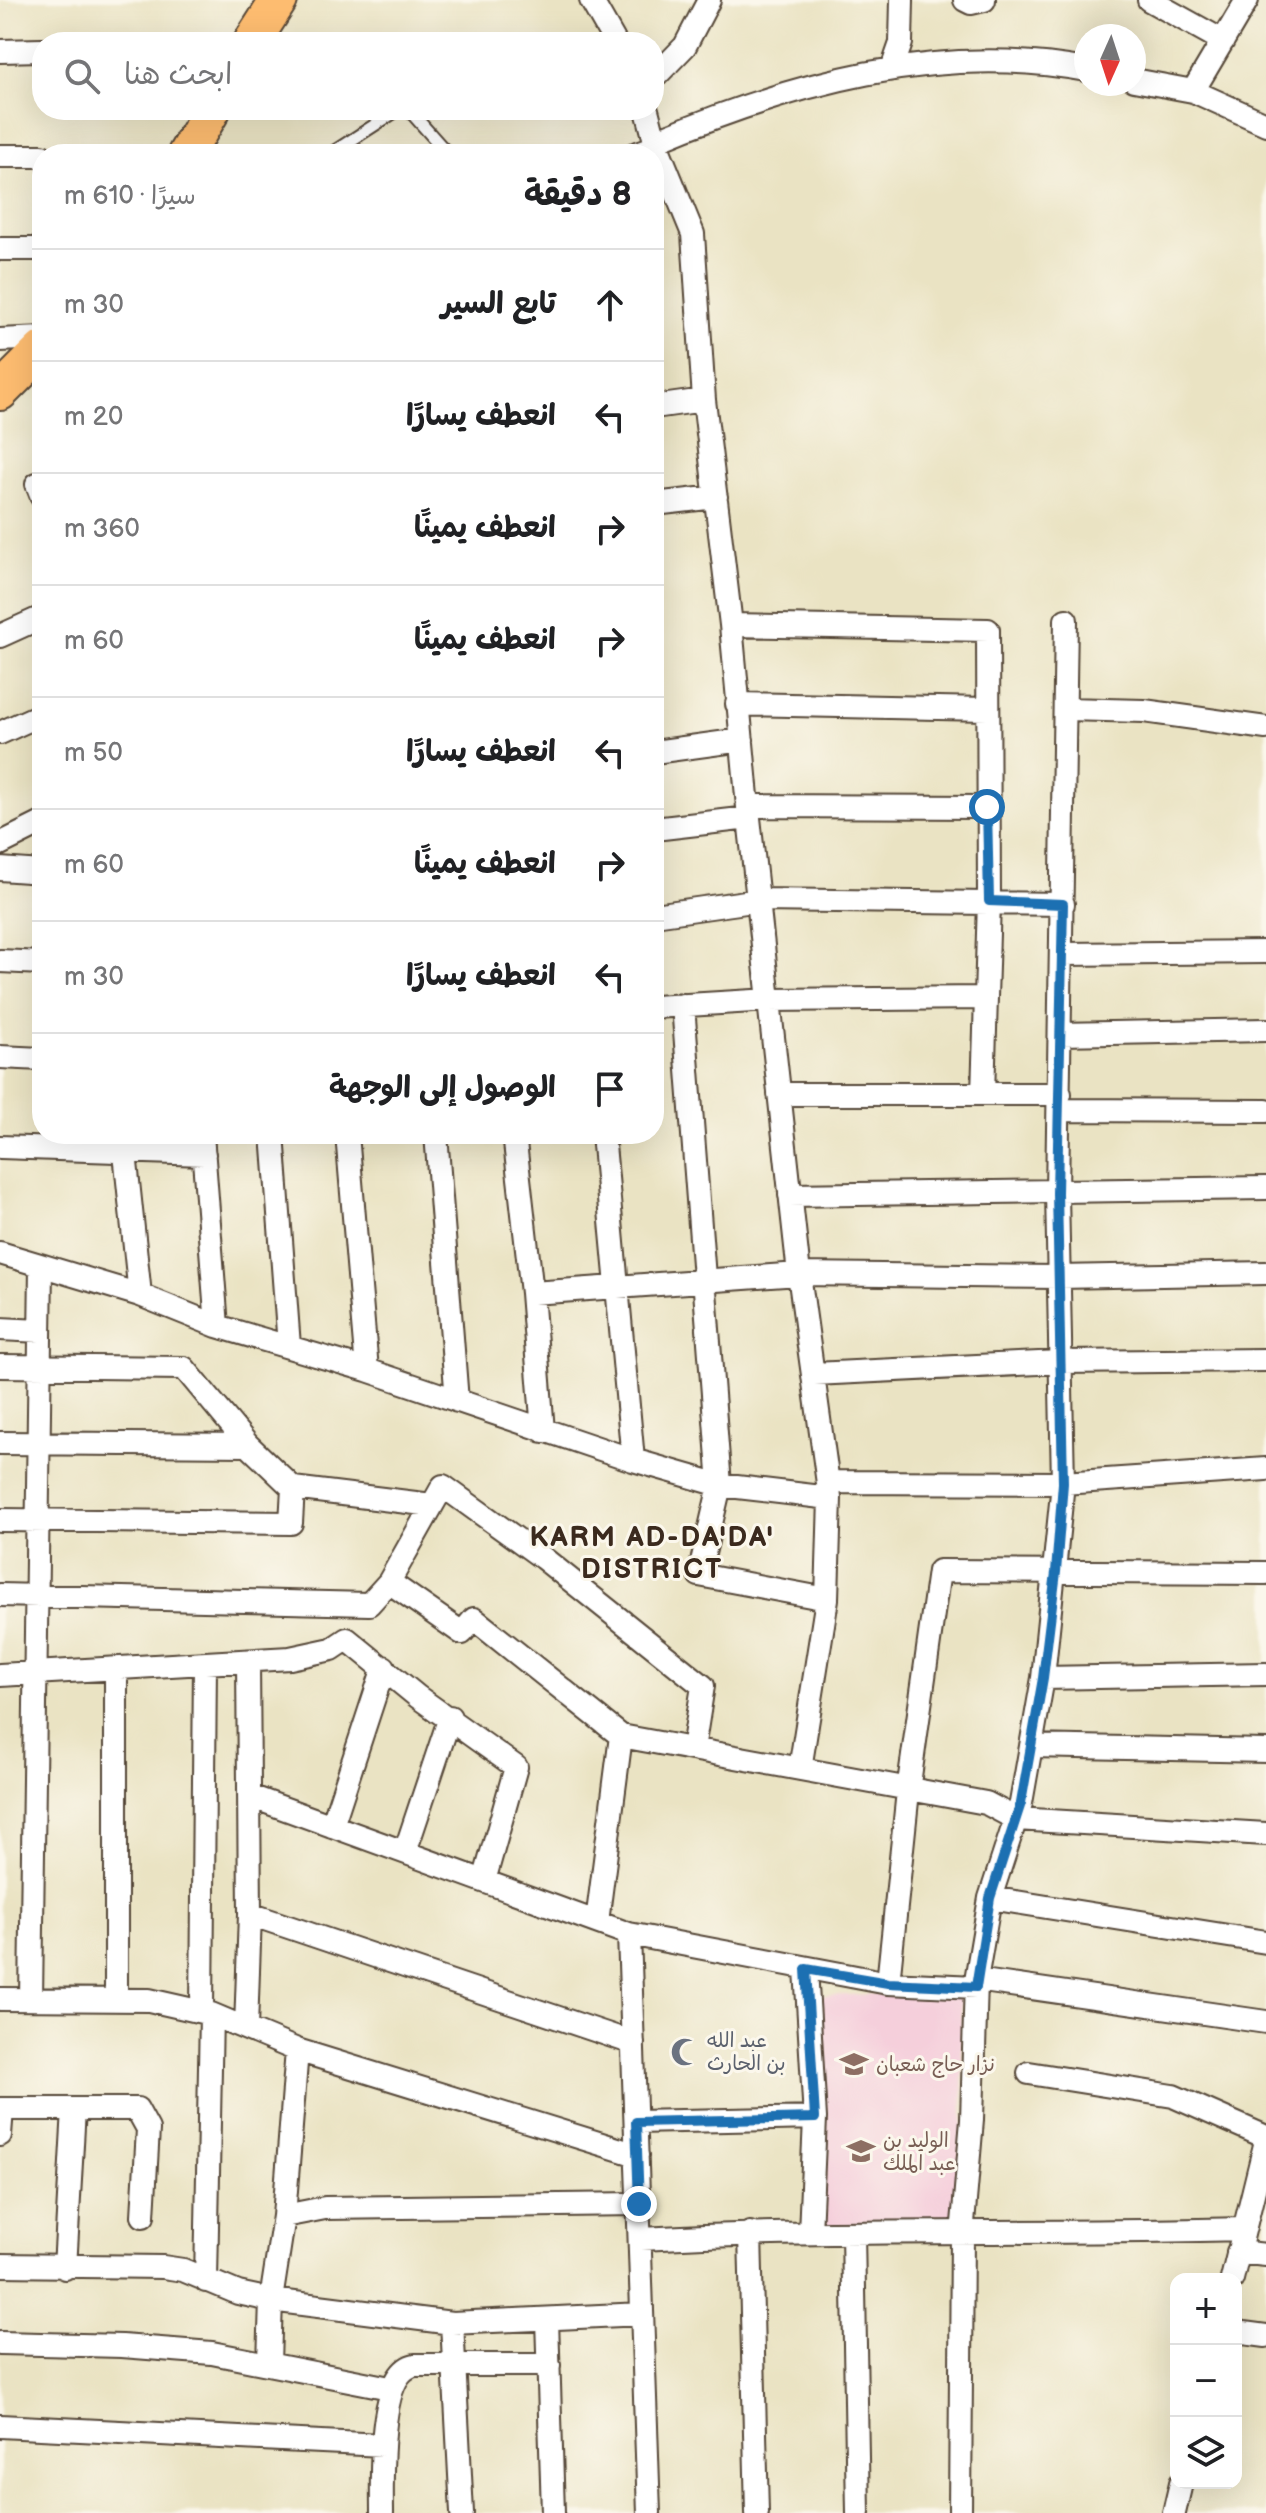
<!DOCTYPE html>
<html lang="ar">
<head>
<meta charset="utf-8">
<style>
	body { margin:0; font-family:"Balsamiq Sans","Playpen Sans Arabic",sans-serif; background:#f6f6f6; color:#202124; direction:rtl }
	.controls { position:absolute; right:24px; bottom:24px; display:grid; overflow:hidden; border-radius:16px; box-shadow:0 8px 32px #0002 }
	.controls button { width:72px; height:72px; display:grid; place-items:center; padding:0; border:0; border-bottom:2px solid #e0e0e0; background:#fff; color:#202124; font:40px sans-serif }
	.compass { position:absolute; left:1074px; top:24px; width:72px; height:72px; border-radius:50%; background:#fff; box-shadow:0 8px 32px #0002; rotate:183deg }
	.stop { position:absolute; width:24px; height:24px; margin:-18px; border:6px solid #1f6fb2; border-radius:50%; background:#fff }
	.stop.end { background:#1f6fb2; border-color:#fff; box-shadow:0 2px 8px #0008 }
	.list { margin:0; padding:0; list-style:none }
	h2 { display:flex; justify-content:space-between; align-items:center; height:104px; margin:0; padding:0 32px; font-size:34px }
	h2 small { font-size:26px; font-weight:400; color:#757577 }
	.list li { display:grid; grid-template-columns:52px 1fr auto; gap:24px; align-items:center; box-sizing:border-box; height:112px; padding:0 32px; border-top:2px solid #e0e0e0 }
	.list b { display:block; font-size:30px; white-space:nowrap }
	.list em { font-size:26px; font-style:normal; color:#757577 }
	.icon { flex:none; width:44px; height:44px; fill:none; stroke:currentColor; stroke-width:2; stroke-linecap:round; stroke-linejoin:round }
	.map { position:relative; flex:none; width:1266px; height:2513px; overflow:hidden; direction:ltr }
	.search { position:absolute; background:#fff; box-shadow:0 8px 32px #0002; left:32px; top:32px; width:632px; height:88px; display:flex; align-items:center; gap:20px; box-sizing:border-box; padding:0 28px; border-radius:32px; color:#757577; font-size:30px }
	.panel { position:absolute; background:#fff; box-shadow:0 8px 32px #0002; left:32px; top:144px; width:632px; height:1000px; border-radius:32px; direction:rtl }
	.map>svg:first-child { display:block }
	.built { fill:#f5cfdb }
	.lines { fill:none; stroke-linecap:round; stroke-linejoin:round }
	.lane-casing { stroke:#554637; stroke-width:15 }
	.street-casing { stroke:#554637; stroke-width:26 }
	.primary-casing { stroke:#554637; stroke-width:40 }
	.lane { stroke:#fff; stroke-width:11 }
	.street { stroke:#fff; stroke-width:22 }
	.primary { stroke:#fdbc70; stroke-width:36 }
	.route { stroke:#1f6fb2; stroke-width:10 }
	.labels { text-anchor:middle; stroke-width:6; stroke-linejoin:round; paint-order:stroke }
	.worship-label { font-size:20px; fill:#5b616d; stroke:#fbf7ec; text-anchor:start }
	.education-label { font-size:20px; fill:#785e54; stroke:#fbf7ec; text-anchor:start }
	.district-label { font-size:28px; font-weight:bold; letter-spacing:2px; fill:#3b2a1e; stroke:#fbf7ec }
</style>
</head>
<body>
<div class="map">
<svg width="1266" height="2513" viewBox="0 0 1266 2513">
	<rect width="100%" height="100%" fill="#fbf7ec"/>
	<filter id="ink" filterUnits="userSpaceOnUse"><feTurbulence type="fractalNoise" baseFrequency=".0125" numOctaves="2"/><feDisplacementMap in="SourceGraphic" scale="16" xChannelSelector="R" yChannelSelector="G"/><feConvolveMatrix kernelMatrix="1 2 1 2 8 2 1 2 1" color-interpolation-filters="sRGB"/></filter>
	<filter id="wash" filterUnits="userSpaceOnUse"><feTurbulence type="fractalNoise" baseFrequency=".006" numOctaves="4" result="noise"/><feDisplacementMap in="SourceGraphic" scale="32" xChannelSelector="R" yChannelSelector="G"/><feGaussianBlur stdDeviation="1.8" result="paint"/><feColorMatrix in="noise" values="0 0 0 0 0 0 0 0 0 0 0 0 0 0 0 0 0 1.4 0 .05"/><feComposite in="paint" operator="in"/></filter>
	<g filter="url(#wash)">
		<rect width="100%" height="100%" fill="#eae3c3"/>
		<!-- built -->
		<path class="built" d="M961 1991 965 2225 824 2229 816 1996Z"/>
	</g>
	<g filter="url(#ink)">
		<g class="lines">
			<defs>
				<path id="lane" d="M409 110 448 154
					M330 154 398 110
					M618 154 655 141"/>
				<path id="street" d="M591 0 615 42
					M965 0 971 3 984 0
					M1149 0 1223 41
					M0 51 42 50
					M892 69 901 43 902 0
					M654 78 685 46 709 0
					M1134 80 1193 91 1266 124
					M1193 91 1247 0
					M647 110 655 141 693 234 704 400 731 625 749 818 799 1274 830 1498 827 1599 800 1769
					M655 141C791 84 938 42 1086 70
					M0 156H42
					M0 249H42
					M0 340 42 338
					M654 407 704 400
					M37 484 42 497
					M654 504 716 497
					M731 625 988 630 989 901 983 1094
					M0 636 42 617
					M737 704 987 709
					M1066 709 1144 711 1266 728
					M0 733 42 714
					M654 752 742 740
					M748 806 987 807
					M654 829 749 818
					M0 844 42 823
					M0 869 42 872
					M654 915 760 900 1063 904
					M1062 954 1266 952
					M0 961 42 963
					M683 1005 720 1485 699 1575 827 1599
					M654 1007 770 1000 983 998
					M1060 1034 1266 1030
					M0 1057 42 1059
					M779 1094H1060
					M1061 1110 1266 1111
					M202 1134 217 1326
					M273 1134 289 1346
					M347 1134 367 1370
					M436 1134 457 1401
					M514 1134 532 1293 543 1431
					M603 1134 633 1460
					M0 1147 204 1154
					M125 1153 140 1295
					M790 1195 1266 1188
					M0 1253 140 1295 217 1326 367 1370 633 1460 720 1485 830 1498
					M532 1293 799 1274 1059 1277 1266 1273
					M0 1329 40 1331
					M0 1366 184 1368 248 1445 293 1488
					M814 1374 1060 1362 1266 1360
					M0 1443 248 1445
					M828 1482 1063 1483 1266 1469
					M0 1520 291 1523 293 1488 432 1505
					M389 1582 462 1633 474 1619 621 1736 986 1803 1016 1819 1266 1834
					M0 1595 369 1604 389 1582 443 1486 543 1558 703 1686 693 1749
					M116 1669V2000
					M0 1675 290 1658 332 1649 347 1639 418 1697 516 1767 484 1881
					M1043 1678 1266 1674
					M1031 1746 1266 1751
					M250 1796 629 1934 888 1983 976 1987
					M332 1826 384 1667
					M405 1852 450 1717
					M990 1898 1266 1942
					M250 1914 633 2043
					M597 1922 621 1736
					M629 1934 649 2513
					M806 1969 815 2118 810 2233
					M976 1980 1266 2022
					M888 1983 908 1791 939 1571 1266 1573
					M0 1999 149 2000 211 2014 297 2050 637 2155
					M31 1999 41 1266
					M202 2012 205 1664
					M246 2028 250 1914 248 1661
					M1029 2073 1173 2096 1266 2137
					M0 2109H137L148 2129 143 2216
					M636 2122 815 2118
					M0 2135 2 2109
					M284 2216 325 2208 639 2204
					M750 2233 757 2513
					M853 2233 858 2513
					M641 2239C841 2228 1043 2235 1244 2229
					M1238 2252 1266 2255
					M0 2265 163 2267 183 2270 238 2293 271 2300 452 2323 642 2314
					M65 2268 74 2109
					M1232 2279 1266 2141
					M206 2281 211 2014
					M547 2319 553 2513
					M452 2323 462 2513
					M1236 2332 1266 2336
					M0 2343 122 2346 212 2353 390 2388
					M269 2363 271 2300 284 2216 297 2050
					M0 2426 383 2445
					M382 2513C382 2481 377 2372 415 2365H549
					M960 2513 962 2235 972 2120 976 1980 990 1898 1021 1803 1043 1678 1063 1483 1057 1193 1066 620
					M1174 2513 1181 2483"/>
				<path id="primary" d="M252 42 279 0
					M186 154 212 110
					M0 392 42 350"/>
			</defs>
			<!-- lane casing -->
			<use href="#lane" class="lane-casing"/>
			<!-- street casing -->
			<use href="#street" class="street-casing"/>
			<!-- primary casing -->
			<use href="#primary" class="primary-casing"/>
			<!-- lane -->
			<use href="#lane" class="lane"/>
			<!-- street -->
			<use href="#street" class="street"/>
			<!-- primary -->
			<use href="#primary" class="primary"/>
		</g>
	</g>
	<g class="lines" filter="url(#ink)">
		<!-- route -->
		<path class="route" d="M639 2204 636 2122 815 2118 806 1969 888 1983 976 1987 990 1898 1021 1803 1043 1678 1056 1572 1063 1483 1057 1193 1063 904 989 901 987 807"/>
	</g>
	<!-- icons -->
	<defs>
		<symbol id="mosque-bare" viewBox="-9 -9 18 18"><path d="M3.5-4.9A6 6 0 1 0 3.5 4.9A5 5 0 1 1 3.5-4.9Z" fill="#6b7280" stroke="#fbf7ec" stroke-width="2.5" paint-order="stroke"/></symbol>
		<symbol id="school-bare" viewBox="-9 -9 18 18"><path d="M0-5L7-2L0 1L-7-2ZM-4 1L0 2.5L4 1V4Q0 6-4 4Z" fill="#8d6e63" stroke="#fbf7ec" stroke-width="2.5" paint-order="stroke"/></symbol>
	</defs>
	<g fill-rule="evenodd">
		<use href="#mosque-bare" x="665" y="2032" width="40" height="40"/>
		<use href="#school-bare" x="834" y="2044" width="40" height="40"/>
		<use href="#school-bare" x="841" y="2131" width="40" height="40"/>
	</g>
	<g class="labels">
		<!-- worship labels -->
		<g class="worship-label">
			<text x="707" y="2047">عبد الله<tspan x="707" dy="23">بن الحارث</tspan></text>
		</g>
		<!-- education labels -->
		<g class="education-label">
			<text x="876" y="2071">نزار حاج شعبان</text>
			<text x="883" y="2147">الوليد بن<tspan x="883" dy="23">عبد الملك</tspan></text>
		</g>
		<!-- district labels -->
		<g class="district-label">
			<text x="652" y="1546">KARM AD-DA'DA'<tspan x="652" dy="32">DISTRICT</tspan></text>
		</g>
	</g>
</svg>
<div class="controls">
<button>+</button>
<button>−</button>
<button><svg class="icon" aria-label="layers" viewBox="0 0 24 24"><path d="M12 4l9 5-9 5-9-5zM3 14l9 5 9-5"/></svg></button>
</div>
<svg class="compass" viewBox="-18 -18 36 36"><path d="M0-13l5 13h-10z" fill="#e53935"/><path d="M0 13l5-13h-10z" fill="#757577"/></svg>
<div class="stop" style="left:987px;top:807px"></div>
<div class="stop end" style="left:639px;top:2204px"></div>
<div class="search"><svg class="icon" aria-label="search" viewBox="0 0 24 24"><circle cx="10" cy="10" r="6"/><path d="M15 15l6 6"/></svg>ابحث هنا</div>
<section class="panel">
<h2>8 دقيقة<small>سيرًا · 610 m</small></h2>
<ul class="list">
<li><svg class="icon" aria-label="ahead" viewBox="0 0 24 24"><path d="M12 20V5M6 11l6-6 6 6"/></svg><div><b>تابع السير</b></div><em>30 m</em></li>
<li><svg class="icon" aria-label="left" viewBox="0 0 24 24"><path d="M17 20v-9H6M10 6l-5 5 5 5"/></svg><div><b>انعطف يسارًا</b></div><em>20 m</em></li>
<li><svg class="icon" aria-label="right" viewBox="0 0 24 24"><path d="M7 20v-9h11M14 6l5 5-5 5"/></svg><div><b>انعطف يمينًا</b></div><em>360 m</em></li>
<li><svg class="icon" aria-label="right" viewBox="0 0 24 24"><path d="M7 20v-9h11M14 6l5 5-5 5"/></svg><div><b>انعطف يمينًا</b></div><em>60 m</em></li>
<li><svg class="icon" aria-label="left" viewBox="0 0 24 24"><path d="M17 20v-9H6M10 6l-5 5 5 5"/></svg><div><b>انعطف يسارًا</b></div><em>50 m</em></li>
<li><svg class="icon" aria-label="right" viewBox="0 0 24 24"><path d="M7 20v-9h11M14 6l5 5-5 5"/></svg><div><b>انعطف يمينًا</b></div><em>60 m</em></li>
<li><svg class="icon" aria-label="left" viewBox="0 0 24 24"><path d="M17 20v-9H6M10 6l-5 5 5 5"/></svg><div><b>انعطف يسارًا</b></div><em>30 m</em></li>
<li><svg class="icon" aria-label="arrive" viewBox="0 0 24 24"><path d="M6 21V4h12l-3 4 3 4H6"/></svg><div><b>الوصول إلى الوجهة</b></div></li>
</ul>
</section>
</div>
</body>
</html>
